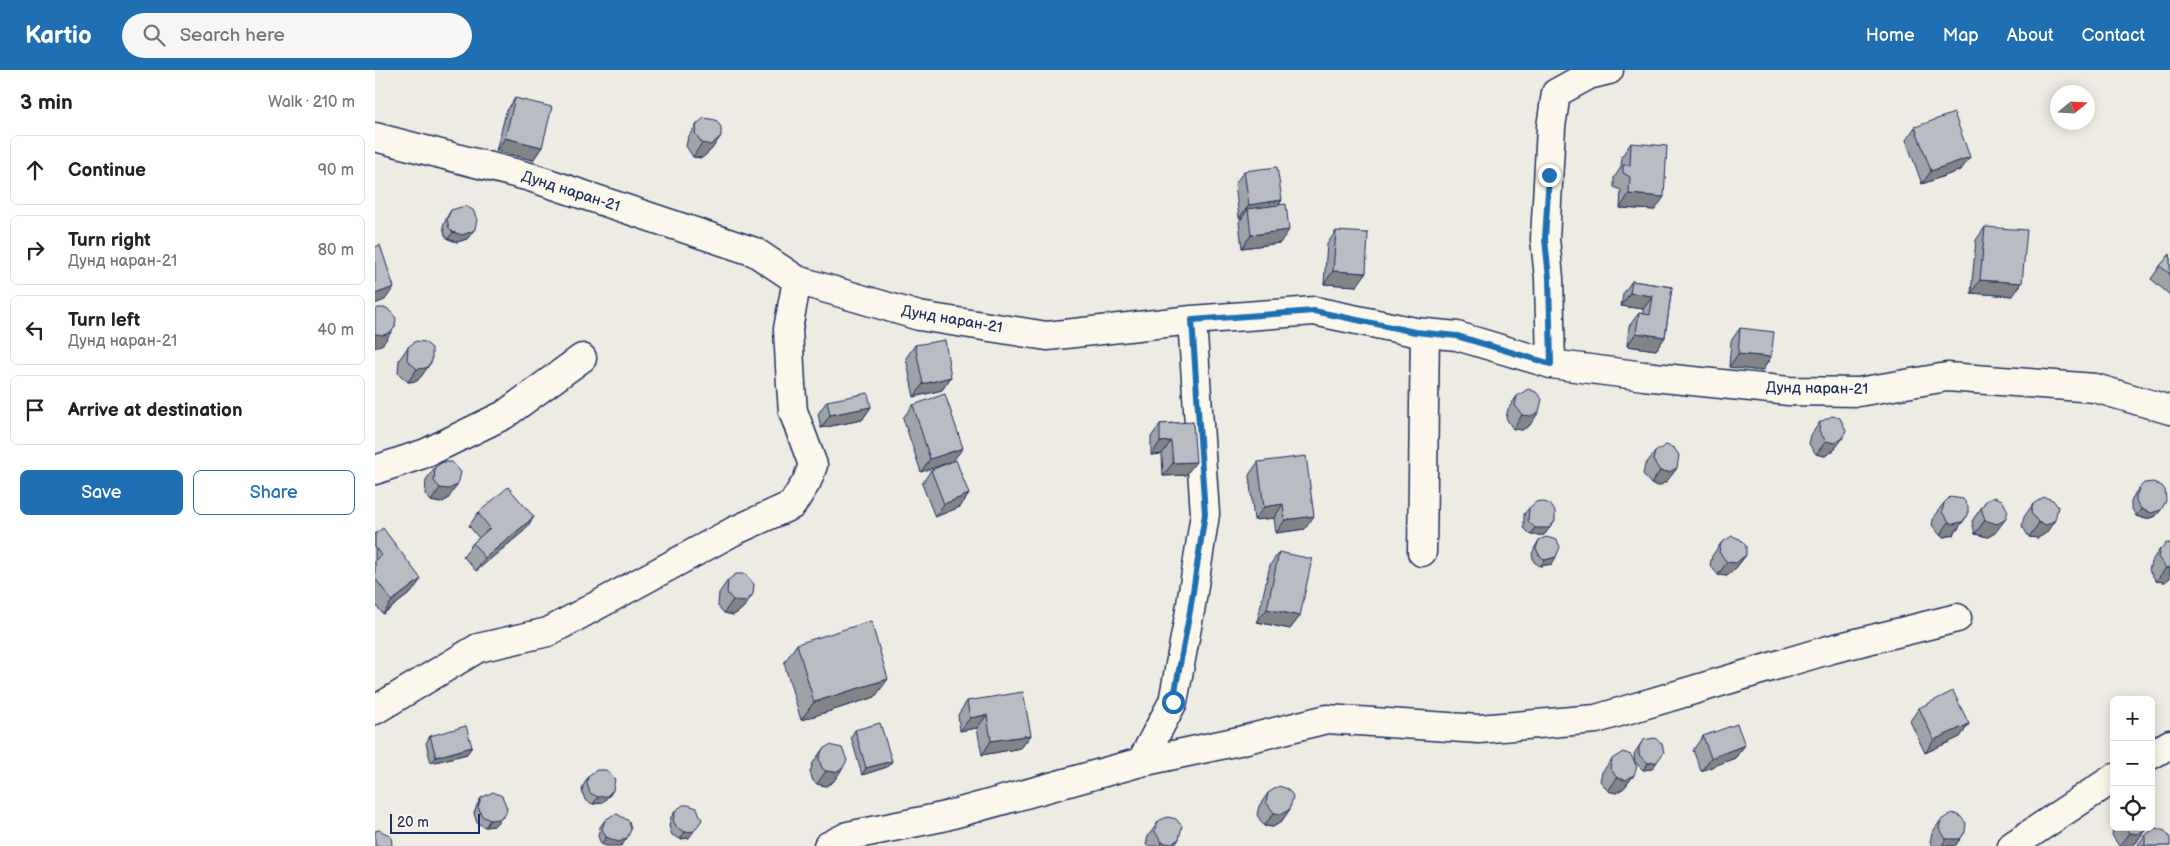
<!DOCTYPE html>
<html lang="en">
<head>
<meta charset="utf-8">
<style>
	body { margin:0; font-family:"Balsamiq Sans",sans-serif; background:#f6f6f6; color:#222 }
	.controls { position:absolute; right:15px; bottom:15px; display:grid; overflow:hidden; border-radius:8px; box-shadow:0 2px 12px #0003 }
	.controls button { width:45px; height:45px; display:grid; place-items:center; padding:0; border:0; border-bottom:1px solid #e0e0e0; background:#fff; color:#222; font:25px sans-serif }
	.compass { position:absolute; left:1675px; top:15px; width:45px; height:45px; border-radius:50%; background:#fff; box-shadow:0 2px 12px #0003; rotate:72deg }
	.scale { position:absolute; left:15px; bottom:12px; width:90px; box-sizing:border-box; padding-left:5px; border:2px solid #1b2f5e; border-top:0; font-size:14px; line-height:18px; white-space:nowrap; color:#1b2f5e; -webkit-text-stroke:4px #fbf7ec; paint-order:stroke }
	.stop { position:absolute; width:15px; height:15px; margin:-11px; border:4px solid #1f6fb2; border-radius:50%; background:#fff }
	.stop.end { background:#1f6fb2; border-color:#fff; box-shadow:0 1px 5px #0008 }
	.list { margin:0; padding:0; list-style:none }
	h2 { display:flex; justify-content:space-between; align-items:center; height:65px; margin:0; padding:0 20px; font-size:21px }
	h2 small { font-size:16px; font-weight:400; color:#767676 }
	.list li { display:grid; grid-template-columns:32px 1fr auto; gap:15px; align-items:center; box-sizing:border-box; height:70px; margin:0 10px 10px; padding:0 10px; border:1px solid #e0e0e0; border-radius:8px }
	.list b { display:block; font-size:19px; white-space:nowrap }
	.list p { margin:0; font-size:16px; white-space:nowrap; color:#767676 }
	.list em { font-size:16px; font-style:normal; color:#767676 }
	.actions { display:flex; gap:10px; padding:15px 20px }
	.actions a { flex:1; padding:11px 0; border:1px solid #1f6fb2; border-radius:8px; text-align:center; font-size:18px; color:#1f6fb2 }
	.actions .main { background:#1f6fb2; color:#fff }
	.icon { flex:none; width:28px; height:28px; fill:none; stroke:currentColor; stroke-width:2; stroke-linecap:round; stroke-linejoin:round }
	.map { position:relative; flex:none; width:1795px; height:776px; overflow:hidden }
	header { display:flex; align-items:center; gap:30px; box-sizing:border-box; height:70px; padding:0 25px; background:#1f6fb2; color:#fff }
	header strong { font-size:24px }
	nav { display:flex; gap:28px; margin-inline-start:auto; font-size:18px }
	.search { width:350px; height:45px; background:#f6f6f6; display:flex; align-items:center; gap:12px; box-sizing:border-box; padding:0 18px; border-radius:28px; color:#767676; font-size:19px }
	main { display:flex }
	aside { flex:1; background:#fff }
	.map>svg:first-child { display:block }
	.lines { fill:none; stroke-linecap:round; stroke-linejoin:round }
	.street-casing { stroke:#1b2f5e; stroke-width:31 }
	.street { stroke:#fbf7ec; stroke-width:28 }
	.wall { fill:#9fa2a8; stroke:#1b2f5e }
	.shaded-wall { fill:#828488; stroke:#1b2f5e }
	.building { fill:#b9bcc3; stroke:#1b2f5e }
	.route { stroke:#1f6fb2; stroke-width:6 }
	.labels { text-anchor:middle; stroke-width:4.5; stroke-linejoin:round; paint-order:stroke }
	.street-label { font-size:15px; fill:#1b2f5e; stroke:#fbf7ec }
</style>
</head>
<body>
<header>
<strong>Kartio</strong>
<div class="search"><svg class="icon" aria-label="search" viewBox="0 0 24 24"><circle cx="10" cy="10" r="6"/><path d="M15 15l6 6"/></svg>Search here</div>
<nav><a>Home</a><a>Map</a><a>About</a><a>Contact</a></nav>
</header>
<main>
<aside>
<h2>3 min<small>Walk · 210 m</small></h2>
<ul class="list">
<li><svg class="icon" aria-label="ahead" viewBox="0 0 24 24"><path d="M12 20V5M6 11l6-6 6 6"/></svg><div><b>Continue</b></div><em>90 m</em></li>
<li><svg class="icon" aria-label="right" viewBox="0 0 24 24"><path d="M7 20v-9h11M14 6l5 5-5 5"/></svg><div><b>Turn right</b><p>Дунд наран-21</p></div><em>80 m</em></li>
<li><svg class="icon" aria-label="left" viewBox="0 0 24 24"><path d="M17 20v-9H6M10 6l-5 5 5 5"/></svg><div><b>Turn left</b><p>Дунд наран-21</p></div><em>40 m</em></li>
<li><svg class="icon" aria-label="arrive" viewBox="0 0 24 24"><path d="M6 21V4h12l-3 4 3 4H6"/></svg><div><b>Arrive at destination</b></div></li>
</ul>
<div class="actions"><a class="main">Save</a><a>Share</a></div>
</aside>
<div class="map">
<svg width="1795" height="776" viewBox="0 0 1795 776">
	<rect width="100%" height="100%" fill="#eeebe4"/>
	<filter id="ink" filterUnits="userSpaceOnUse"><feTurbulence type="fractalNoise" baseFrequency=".02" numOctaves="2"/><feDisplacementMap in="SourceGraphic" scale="10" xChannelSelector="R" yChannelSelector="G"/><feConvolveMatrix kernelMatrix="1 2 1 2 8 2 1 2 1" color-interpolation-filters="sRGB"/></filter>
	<g filter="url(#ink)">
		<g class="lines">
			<defs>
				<path id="street" d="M0 67 155 107 380 182 422 210 544 246 672 266 817 250 939 241 1040 262 1082 266 1176 294 1269 306 1414 321 1483 322 1572 307 1720 318 1795 340
					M1176 294 1174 208 1170 169 1176 57 1181 23 1214 5 1234 0
					M0 400 51 383 129 345 207 288
					M1047 482 1050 263
					M0 640 103 578 173 562 359 461 417 435 432 411 438 395 418 341 416 315 413 259 422 210
					M1776 685 1795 674
					M766 692 864 671 952 649 1104 659 1221 649 1453 580 1582 548
					M453 776 473 766 567 747 766 692 798 632 815 541 830 444 817 250
					M1637 776 1739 708"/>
			</defs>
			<!-- street casing -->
			<use href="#street" class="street-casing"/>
			<!-- street -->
			<use href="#street" class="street"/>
		</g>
		<!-- wall -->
		<path class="wall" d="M140 28 167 77 158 90 121 81 131 42Z
			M322 54 337 79 327 88 318 87 311 76 313 67Z
			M1540 57 1586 100 1547 114 1531 70Z
			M1256 73 1280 140 1245 138 1246 120 1239 117V108L1246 97 1247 86Z
			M869 101 907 130 904 135 905 173 867 178 864 152 867 148H864L860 114Z
			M76 140 95 165 92 169 82 172 73 169 70 165 68 156 72 147Z
			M1610 157 1638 226 1596 223 1601 170Z
			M961 161 982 216 949 214 952 174Z
			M1795 184V225L1776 209 1785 196Z
			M1257 211 1297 217 1290 267 1281 280 1252 276 1254 256 1264 243 1268 244V239L1246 236 1248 224Z
			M1365 258 1396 287 1387 301 1354 297 1356 271Z
			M540 275 576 307 567 320 539 327 531 288Z
			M33 277 48 304 42 311 33 312 23 303 24 290Z
			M1142 326 1155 355 1147 360 1138 359 1131 348 1133 339Z
			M452 331 496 337 487 350 446 358 443 344Z
			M538 335 588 378 546 402 528 348Z
			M818 352 811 405 788 406 787 384 776 385V367L785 354Z
			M1445 352 1458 381 1450 386 1441 384 1434 374 1436 365Z
			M1280 382 1302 398 1292 411 1284 416 1276 414 1268 404 1270 395Z
			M883 392 930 459 901 463 899 448 879 450 874 405Z
			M60 397 73 429 65 433 56 431 50 424 51 410Z
			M556 400 594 424 585 437 560 447 547 414Z
			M1765 417 1781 446 1771 449 1761 446 1756 437V432L1760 423Z
			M1611 431 1620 463 1613 467 1600 464 1597 451Z
			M1569 433 1584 458 1578 465 1569 467 1565 465 1557 455 1559 446Z
			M1658 434 1680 450 1671 463 1663 468 1654 467 1647 456 1649 447Z
			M1154 438 1180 451 1169 465H1156L1149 458V444Z
			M103 443 150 460 101 501 88 486 98 473 104 468 94 456Z
			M0 464 37 522 8 544 0 534Z
			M1164 470 1177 494 1165 496 1159 492 1157 484 1160 477Z
			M1346 473 1371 485 1361 498 1352 506 1343 505 1335 495 1337 486Z
			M1792 473 1790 512 1781 511 1774 500 1776 492 1785 479Z
			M904 482 925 546 915 559 882 552 895 495Z
			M353 510 369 537 362 543 358 545 349 543 343 536 344 523Z
			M422 574 500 627 426 650 409 593Z
			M592 631 656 665 646 678 607 685 602 658 585 661 583 645Z
			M1544 638 1594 654 1585 667 1550 683 1535 651Z
			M480 660 517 691 512 697 487 705 476 667Z
			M55 666 92 684 56 693 51 673Z
			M1328 666 1370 675 1360 688 1326 701 1318 680Z
			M1268 670 1277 699 1268 700 1260 692 1259 684Z
			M447 680 459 711 451 716 442 714 438 711 435 702 438 693Z
			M1237 689 1259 705 1249 718 1241 723 1233 721 1225 711 1227 702Z
			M214 705 238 720 234 726 227 733 218 734 210 730 207 721 208 716Z
			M893 723 915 739 906 752 898 757 889 756 882 745 884 736Z
			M106 728 131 743 126 749 119 756 110 757 102 753 99 744 102 735Z
			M301 740 314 768 305 769 297 765 294 756 296 747Z
			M230 750 252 768 247 775 226 774 223 766 225 757Z
			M785 750 804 769 799 776H772L771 775 773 766Z
			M1566 750 1590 762 1580 776H1558L1555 772 1557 763Z
			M1739 757H1771L1761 773 1755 776H1744L1737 765Z
			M1770 765 1795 776H1762Z"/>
		<!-- shaded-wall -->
		<path class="shaded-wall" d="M346 66 337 79 327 88 318 87 327 73Z
			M130 68 167 77 158 90 121 81Z
			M1595 87 1586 100 1547 114 1556 101Z
			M1254 124 1289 127 1280 140 1245 138Z
			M907 130 898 143 873 139 867 148H864L874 135Z
			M100 159 92 169 82 172 73 169 78 162Z
			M914 160 905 173 867 178 876 165Z
			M958 201 991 203 982 216 949 214Z
			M1605 210 1647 213 1638 226 1596 223Z
			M19 217 10 230 0 234V224Z
			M1255 223 1278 226 1268 239 1246 236Z
			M17 261 8 274 0 278V264Z
			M1261 263 1290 267 1281 280 1252 276Z
			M1363 284 1396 287 1387 301 1354 297Z
			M57 291 48 304 42 311 33 312 42 299Z
			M576 307 567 320 539 327 548 314Z
			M496 337 487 350 446 358 455 345Z
			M1164 342 1155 355 1147 360 1138 359 1147 345Z
			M1468 368 1458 381 1450 386 1441 384 1451 371Z
			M796 371 787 384 776 385 785 372Z
			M588 378 578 391 546 402 555 389Z
			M821 392 811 405 788 406 798 393Z
			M1302 398 1292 411 1284 416 1276 414 1285 401Z
			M82 415 73 429 65 433 56 431 65 418Z
			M594 424 585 437 560 447 569 434Z
			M908 434 899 448 879 450 889 437Z
			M1766 439 1786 440 1781 446 1771 449 1761 446Z
			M1593 445 1578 465 1569 467 1565 465 1574 452Z
			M939 446 930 459 901 463 910 450Z
			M159 447 150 460 101 501 110 488Z
			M1610 450H1630L1620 463 1613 467 1600 464Z
			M1680 450 1671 463 1663 468 1654 467 1664 453Z
			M1180 451 1169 465H1156L1160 458Z
			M1371 485 1361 498 1352 506 1343 505 1352 492Z
			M1181 487 1177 494 1165 496 1170 490Z
			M1791 498H1795V508L1790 512 1781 511Z
			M46 509 37 522 8 544 17 531Z
			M378 524 369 537 362 543 358 545 349 543 358 530Z
			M892 539 925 546 915 559 882 552Z
			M513 609 500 627 426 650 439 632Z
			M612 645 602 658 585 661 595 648Z
			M1594 654 1585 667 1550 683 1559 670Z
			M656 665 646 678 607 685 616 671Z
			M1370 675 1360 688 1326 701 1336 688Z
			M97 677 92 684 56 693 61 687Z
			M517 691 512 697 487 705 491 698Z
			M1282 692 1277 699 1268 700 1273 693Z
			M468 698 459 711 451 716 442 714 451 701Z
			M1259 705 1249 718 1241 723 1233 721 1242 708Z
			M238 720 234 726 227 733 218 734 223 727Z
			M915 739 906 752 898 757 889 756 899 743Z
			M131 743 126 749 119 756 110 757 115 750Z
			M1770 760 1761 773 1755 776H1744L1754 763Z
			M319 761 314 768 305 769 310 762Z
			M1590 762 1580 776H1567L1571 769Z
			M231 767 252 768 247 775 245 776H231L226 774Z
			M804 769 799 776H785L787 772Z"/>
		<!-- building -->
		<path class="building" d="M140 28 177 37 167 77 130 68Z
			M1579 43 1595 87 1556 101 1540 57Z
			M329 48 341 50 346 57V66L336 75 327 73 320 63 322 54Z
			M1256 73 1292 76 1289 127 1254 124 1255 107 1248 103V95H1255Z
			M902 97 907 130 874 135 869 101Z
			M911 134 914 160 876 165 873 139Z
			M90 136 98 140 102 149 100 159 96 162 87 165 78 162 74 158 72 149 76 140Z
			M1610 157 1652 160 1647 213 1605 210Z
			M961 161 993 163 991 203 958 201Z
			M5 175 19 217 0 224V177Z
			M1795 184V204L1785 196Z
			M1257 211 1297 217 1290 267 1261 263 1264 243 1275 245 1278 226 1255 223Z
			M3 238H12L21 248 20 257 17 261 9 265 0 264V240Z
			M1365 258 1399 262 1396 287 1363 284Z
			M570 270 576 307 548 314 540 275Z
			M41 271 50 272 57 278V291L51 298 42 299 32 290 33 277Z
			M1153 319 1161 322 1167 329 1164 342 1156 346 1147 345 1140 335 1142 326Z
			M493 323 496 337 455 345 452 331Z
			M570 324 588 378 555 389 538 335Z
			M1457 346 1465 348 1471 360 1468 368 1460 373 1451 371 1444 361 1445 352Z
			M818 352 821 392 798 393 796 371 785 372V354Z
			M1291 375 1299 378 1304 385 1302 398 1294 402 1285 401 1278 390 1280 382Z
			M931 386 939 446 910 450 908 434 889 437 883 392Z
			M581 390 594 424 569 434 556 400Z
			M68 392H77L86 402 84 411 82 415 74 419 65 418 59 411 60 397Z
			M1778 412 1787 416 1790 420 1791 431 1786 440 1776 443 1766 439 1761 431V426L1765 417 1769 413Z
			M133 417 159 447 110 488 98 473 115 458 103 443Z
			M1575 427 1588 429 1593 436V445L1587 452 1578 454 1574 452 1567 442 1569 433Z
			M1619 427 1627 430 1633 441 1630 450 1622 454 1610 450 1606 438 1611 431Z
			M1669 427 1678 430 1683 437 1680 450 1672 455 1664 453 1656 443 1658 434Z
			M1166 431 1175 434 1180 441V451L1174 458H1160L1153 451 1154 438 1161 432Z
			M8 458 46 509 17 531 0 508V490L6 485 0 477V464Z
			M1357 466 1365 469 1371 476V485L1361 493 1352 492 1344 482 1346 473Z
			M1171 467 1182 470 1185 477 1181 487 1170 490 1164 485 1161 478 1164 470Z
			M1792 473H1795V498H1791L1783 487 1785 479Z
			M904 482 937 489 925 546 892 539Z
			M361 504H370L379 514 378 524 372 530 367 532 358 530 352 523 353 510Z
			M496 551 513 609 439 632 422 574Z
			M1578 621 1594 654 1559 670 1544 638Z
			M648 622 656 665 616 671 612 645 595 648 592 631Z
			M505 653 517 691 491 698 480 660Z
			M1362 654 1370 675 1336 688 1328 666Z
			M91 656 97 677 61 687 55 666Z
			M1280 668 1287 674 1289 682 1282 692 1273 693 1264 685V677L1268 670Z
			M454 675 467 678 472 690 468 698 460 702 451 701 447 698 444 689 447 680Z
			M1248 682 1256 685 1262 697 1259 705 1251 710 1242 708 1235 698 1237 689Z
			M222 700H231L240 710 238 720 232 726 223 727 215 723 212 714V710L214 705Z
			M904 716 913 719 918 726 915 739 907 744 899 743 891 732 893 723Z
			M118 722 127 726 132 738 131 743 124 749 115 750 107 746 103 737 106 728Z
			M308 735H313L322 738 327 750 319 761 310 762 302 758 298 750 301 740Z
			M1577 743 1585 746 1591 753 1590 762 1585 769H1571L1564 758 1566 750Z
			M242 744 254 751 256 760 252 768 244 772 231 767 227 759 230 750 238 745Z
			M793 747 801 749 807 756 804 769 796 774 787 772 780 762 782 753 785 750Z
			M1750 757H1771L1770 760 1762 764 1754 763Z
			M1781 758 1790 761 1795 768V776H1770V765Z
			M4 760 16 766 17 776H0V761Z"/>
	</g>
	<g class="lines" filter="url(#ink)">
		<!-- route -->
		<path class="route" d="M798 632 815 541 830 444 817 250 939 241 1040 262 1082 266 1176 294 1174 208 1170 169 1174 105"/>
	</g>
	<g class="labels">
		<!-- street labels -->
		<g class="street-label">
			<text transform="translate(196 121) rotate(18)" y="5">Дунд наран-21</text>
			<text transform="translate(577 249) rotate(10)" y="5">Дунд наран-21</text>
			<text transform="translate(1442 318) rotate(1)" y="5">Дунд наран-21</text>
		</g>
	</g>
</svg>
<div class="controls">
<button>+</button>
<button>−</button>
<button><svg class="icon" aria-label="locate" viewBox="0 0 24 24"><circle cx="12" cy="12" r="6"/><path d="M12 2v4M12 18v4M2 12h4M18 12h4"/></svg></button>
</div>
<svg class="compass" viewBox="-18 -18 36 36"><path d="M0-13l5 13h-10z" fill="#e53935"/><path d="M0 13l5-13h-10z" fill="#767676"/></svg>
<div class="scale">20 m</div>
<div class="stop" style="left:798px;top:632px"></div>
<div class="stop end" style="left:1174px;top:105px"></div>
</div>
</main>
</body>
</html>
